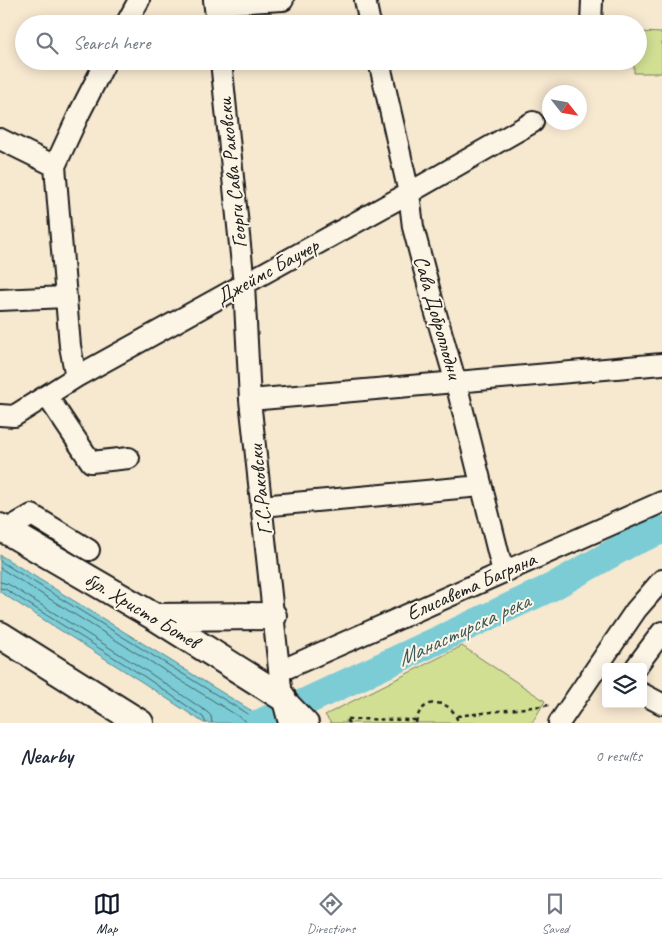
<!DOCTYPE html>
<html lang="en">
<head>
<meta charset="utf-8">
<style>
	body { margin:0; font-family:Caveat,sans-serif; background:#f6f6f7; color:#1f2937 }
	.controls { position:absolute; right:15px; bottom:15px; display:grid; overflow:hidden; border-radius:5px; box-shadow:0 2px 12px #0003 }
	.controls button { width:45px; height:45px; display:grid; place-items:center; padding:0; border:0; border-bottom:1px solid #e0e1e3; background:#fff; color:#1f2937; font:25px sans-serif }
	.compass { position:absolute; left:542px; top:85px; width:45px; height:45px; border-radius:50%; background:#fff; box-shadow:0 2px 12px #0003; rotate:121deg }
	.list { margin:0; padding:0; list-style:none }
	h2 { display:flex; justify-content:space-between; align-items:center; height:65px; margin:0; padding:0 20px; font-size:21px }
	h2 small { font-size:16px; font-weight:400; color:#747a83 }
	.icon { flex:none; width:28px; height:28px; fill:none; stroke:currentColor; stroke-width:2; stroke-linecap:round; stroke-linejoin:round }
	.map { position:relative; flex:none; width:662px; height:723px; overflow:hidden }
	.search { position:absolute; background:#fff; box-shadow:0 2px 12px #0003; left:15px; right:15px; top:15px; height:55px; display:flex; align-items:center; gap:12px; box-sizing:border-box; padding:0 18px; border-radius:28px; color:#747a83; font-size:19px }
	.sheet { height:155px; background:#fff }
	nav { display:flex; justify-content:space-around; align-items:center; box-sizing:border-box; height:70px; border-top:1px solid #e0e1e3; background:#fff; font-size:14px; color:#747a83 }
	nav a { display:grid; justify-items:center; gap:2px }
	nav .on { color:#111827 }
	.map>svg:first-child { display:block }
	.green { fill:#d1df93; stroke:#767e58 }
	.water { fill:#7cccd6; stroke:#56868c }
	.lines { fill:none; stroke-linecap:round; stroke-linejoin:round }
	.shore { stroke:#426266; stroke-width:1 }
	.river { stroke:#7cccd6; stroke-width:28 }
	.minor-casing { stroke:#1c1c1c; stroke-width:24 }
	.major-casing { stroke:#1c1c1c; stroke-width:30 }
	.path { stroke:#1c1c1c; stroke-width:2.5; stroke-dasharray:4 4; stroke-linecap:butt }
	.minor { stroke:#fcf5e5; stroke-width:20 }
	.major { stroke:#fcf5e5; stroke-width:26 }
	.labels { text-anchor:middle; stroke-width:4; stroke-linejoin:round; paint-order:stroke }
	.street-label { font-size:21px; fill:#1c1c1c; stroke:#fcf5e5 }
	.water-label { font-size:22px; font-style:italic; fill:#3e5a5d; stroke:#fcf5e5 }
</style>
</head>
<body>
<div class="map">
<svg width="662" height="723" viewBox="0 0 662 723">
	<rect width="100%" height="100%" fill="#f7e8d0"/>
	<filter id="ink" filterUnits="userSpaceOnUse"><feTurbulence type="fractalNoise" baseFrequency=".02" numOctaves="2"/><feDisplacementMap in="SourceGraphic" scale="10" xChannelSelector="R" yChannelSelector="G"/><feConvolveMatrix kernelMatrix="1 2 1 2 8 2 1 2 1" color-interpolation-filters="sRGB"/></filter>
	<g filter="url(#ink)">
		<!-- green -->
		<path class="green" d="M638 32 662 33V73H634V61H638Z
			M462 646 545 701 532 723H331L325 715Z"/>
		<!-- water -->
		<path class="water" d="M0 555 260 716V723H204L142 682 0 592Z"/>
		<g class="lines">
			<!-- shore -->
			<path class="shore" d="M0 561 254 718 255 723
				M0 568 249 723
				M0 582 8 584 148 672 207 712 211 716 212 723
				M0 588 5 589 145 677 203 717 206 723"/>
			<!-- river -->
			<path class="river" d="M260 723 552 587 627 545 662 530"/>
			<defs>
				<path id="minor" d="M214 0 217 24
					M365 0 370 24
					M215 4 283 0
					M126 24 139 0
					M591 24 592 0
					M221 61 244 284 250 400 282 697 289 723
					M379 61 409 193 413 227 434 307 456 383 503 572
					M0 139 55 166
					M0 300 65 297
					M76 377 70 346 55 166 80 112 106 61
					M47 396 91 462 129 458
					M250 400 662 364
					M0 415 14 416 76 377 409 193 533 122
					M261 506 481 486
					M6 530 32 515 89 550
					M636 667 662 632
					M280 671 662 502
					M643 694 662 704
					M284 698 308 723
					M559 723 636 610 662 580"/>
				<path id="major" d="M0 527 155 617 282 697
					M155 617 273 616
					M0 635 140 723"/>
			</defs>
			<!-- minor casing -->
			<use href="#minor" class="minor-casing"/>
			<!-- major casing -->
			<use href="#major" class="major-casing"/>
			<!-- path -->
			<path class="path" d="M457 716 550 705
				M349 723 345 719 416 720
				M416 723C419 696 453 697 458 723"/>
			<!-- minor -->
			<use href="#minor" class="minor"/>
			<!-- major -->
			<use href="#major" class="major"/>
		</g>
	</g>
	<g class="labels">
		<!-- street labels -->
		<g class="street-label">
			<text transform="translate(232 173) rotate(-96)" y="7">Георги Сава Раковски</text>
			<text transform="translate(267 271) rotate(-29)" y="7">Джеймс Баучер</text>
			<text transform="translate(438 317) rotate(74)" y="7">Сава Доброплодни</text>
			<text transform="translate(260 490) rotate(-96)" y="7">Г.С.Раковски</text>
			<text transform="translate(471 586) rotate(-24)" y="7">Елисавета Багряна</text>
			<text transform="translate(142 610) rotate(31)" y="7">бул. Христо Ботев</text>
		</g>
		<!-- water labels -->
		<g class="water-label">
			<text transform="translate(463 629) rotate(-25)" y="8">Манастирска река</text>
		</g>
	</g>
</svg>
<div class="controls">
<button><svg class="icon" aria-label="layers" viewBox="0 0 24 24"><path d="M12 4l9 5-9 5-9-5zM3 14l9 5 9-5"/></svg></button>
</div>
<svg class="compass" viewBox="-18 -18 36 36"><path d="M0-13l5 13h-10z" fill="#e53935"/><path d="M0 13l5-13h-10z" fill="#747a83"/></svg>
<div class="search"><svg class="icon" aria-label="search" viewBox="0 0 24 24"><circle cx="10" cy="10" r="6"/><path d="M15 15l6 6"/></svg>Search here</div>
</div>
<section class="sheet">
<h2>Nearby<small>0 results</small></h2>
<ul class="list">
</ul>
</section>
<nav>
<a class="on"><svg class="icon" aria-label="map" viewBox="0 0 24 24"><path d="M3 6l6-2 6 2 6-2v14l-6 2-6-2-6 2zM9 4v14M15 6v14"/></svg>Map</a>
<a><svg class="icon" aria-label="directions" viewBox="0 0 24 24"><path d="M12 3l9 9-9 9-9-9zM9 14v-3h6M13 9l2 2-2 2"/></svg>Directions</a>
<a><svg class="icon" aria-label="saved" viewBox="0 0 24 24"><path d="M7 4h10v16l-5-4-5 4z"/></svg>Saved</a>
</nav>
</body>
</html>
